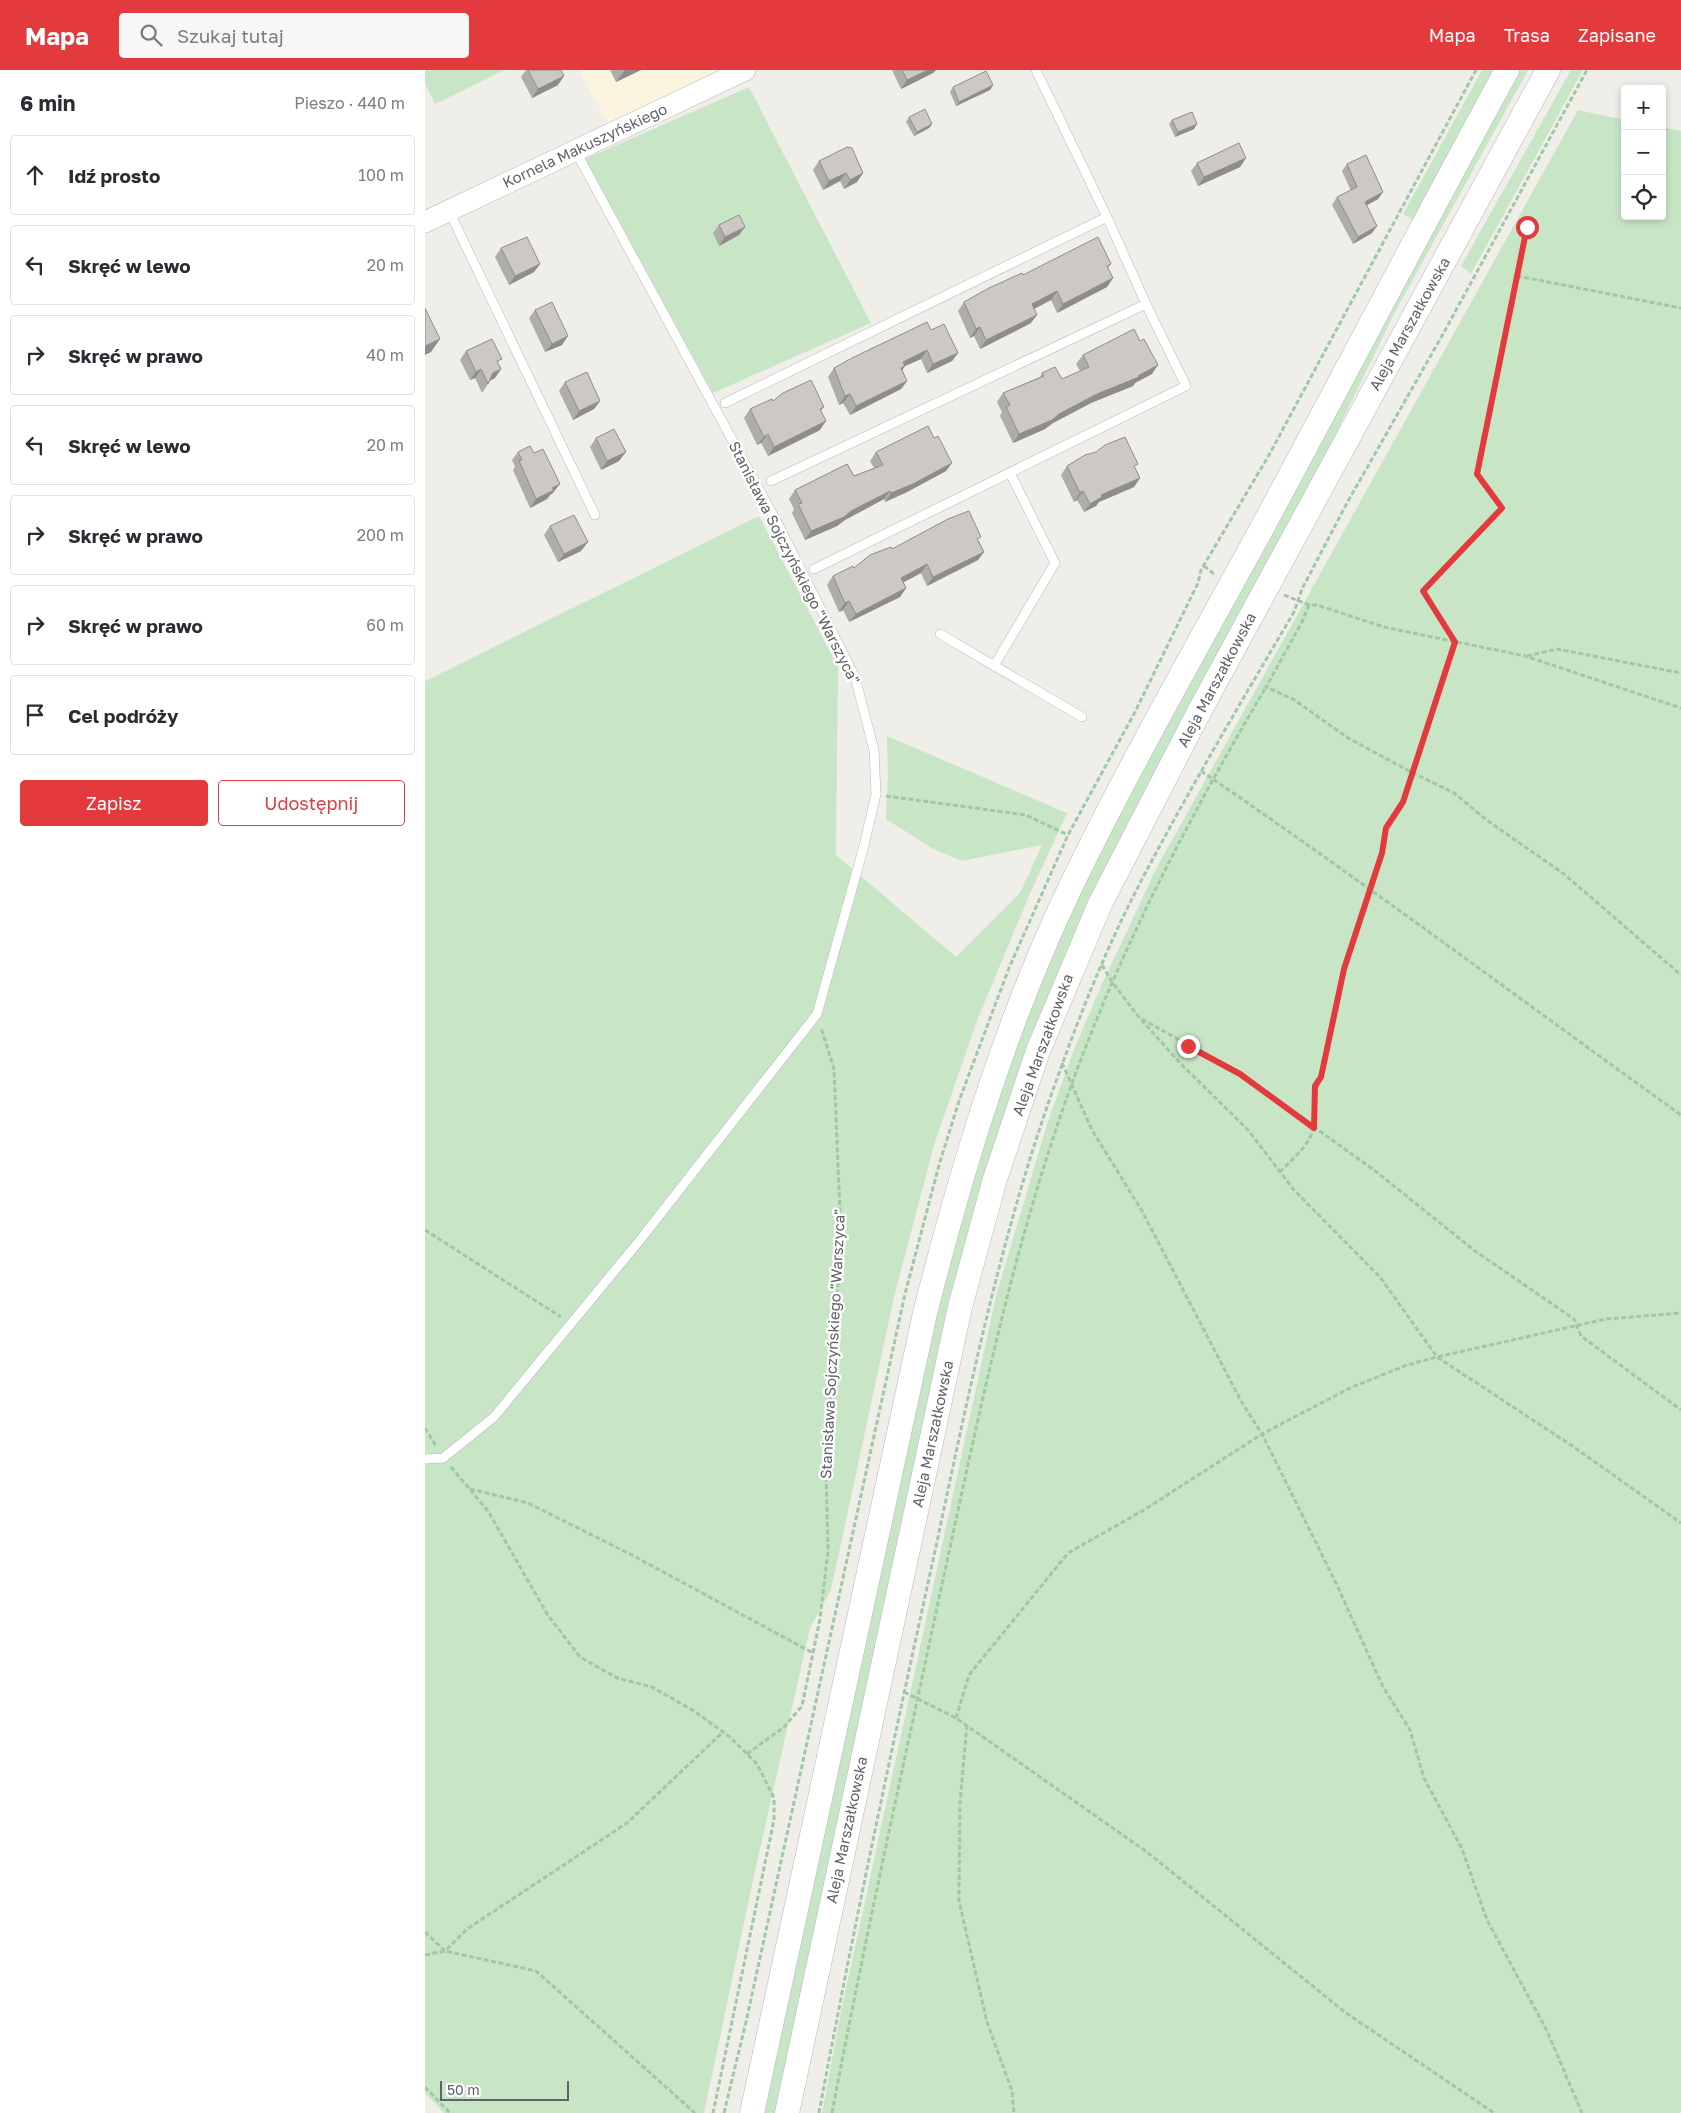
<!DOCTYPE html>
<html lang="pl">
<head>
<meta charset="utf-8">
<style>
	body { margin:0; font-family:"Golos Text",sans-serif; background:#f7f7f7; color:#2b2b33 }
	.controls { position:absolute; right:15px; top:15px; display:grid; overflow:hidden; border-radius:5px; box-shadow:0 2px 8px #0003 }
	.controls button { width:45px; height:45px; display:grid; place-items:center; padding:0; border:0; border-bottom:1px solid #e1e1e2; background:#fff; color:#2b2b33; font:25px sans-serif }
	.scale { position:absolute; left:15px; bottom:12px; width:129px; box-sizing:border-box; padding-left:5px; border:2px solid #5f6367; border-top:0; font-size:14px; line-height:18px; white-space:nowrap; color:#5f6367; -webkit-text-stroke:4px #fff; paint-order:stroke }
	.stop { position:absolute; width:15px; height:15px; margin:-11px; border:4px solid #e33b3d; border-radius:50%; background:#fff }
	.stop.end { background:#e33b3d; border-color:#fff; box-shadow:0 1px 5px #0008 }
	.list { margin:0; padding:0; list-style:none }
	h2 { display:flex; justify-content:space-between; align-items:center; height:65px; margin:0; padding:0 20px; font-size:21px }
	h2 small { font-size:16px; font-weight:400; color:#7c7c81 }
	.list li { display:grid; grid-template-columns:32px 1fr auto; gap:15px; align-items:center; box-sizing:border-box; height:80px; margin:0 10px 10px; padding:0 10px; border:1px solid #e1e1e2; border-radius:5px }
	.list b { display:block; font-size:19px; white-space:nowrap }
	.list em { font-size:16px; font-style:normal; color:#7c7c81 }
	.actions { display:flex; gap:10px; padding:15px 20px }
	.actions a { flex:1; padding:11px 0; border:1px solid #e33b3d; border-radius:5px; text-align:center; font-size:18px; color:#e33b3d }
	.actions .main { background:#e33b3d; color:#fff }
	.icon { flex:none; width:28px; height:28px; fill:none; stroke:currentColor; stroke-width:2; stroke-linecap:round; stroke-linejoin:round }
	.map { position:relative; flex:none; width:1256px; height:2043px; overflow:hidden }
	header { display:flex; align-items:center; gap:30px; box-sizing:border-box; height:70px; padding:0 25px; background:#e33b3d; color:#fff }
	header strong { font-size:24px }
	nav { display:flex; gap:28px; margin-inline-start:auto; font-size:18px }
	.search { width:350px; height:45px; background:#f7f7f7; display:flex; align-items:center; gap:12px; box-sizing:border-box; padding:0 18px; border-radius:5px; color:#7c7c81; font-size:19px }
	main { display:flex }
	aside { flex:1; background:#fff }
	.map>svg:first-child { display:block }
	.commercial { fill:#fdf4e0 }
	.green { fill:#c8e6c6 }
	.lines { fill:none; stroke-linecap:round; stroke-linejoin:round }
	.service-casing { stroke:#b5b8bb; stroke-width:10 }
	.tertiary-casing { stroke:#b5b8bb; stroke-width:22 }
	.secondary-casing { stroke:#b4b7bb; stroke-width:25 }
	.path { stroke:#9fc8a7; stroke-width:3; stroke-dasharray:5 2.5; stroke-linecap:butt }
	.service { stroke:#fff; stroke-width:9 }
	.tertiary { stroke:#fff; stroke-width:21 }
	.secondary { stroke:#fff; stroke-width:24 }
	.wall { fill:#afada9 }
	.shaded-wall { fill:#8f8d89 }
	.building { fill:#ccc9c4; stroke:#8f8d89 }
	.route { stroke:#e33b3d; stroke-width:6 }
	.labels { text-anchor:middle; stroke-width:4.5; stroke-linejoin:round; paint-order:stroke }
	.street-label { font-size:15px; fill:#5f6367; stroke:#fff }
</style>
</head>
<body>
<header>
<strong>Mapa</strong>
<div class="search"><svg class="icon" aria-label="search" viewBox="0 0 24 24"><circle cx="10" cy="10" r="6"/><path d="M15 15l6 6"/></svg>Szukaj tutaj</div>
<nav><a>Mapa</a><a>Trasa</a><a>Zapisane</a></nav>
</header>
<main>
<aside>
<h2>6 min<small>Pieszo · 440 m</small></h2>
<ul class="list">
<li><svg class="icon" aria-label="ahead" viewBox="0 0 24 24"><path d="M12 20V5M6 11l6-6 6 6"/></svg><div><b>Idź prosto</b></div><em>100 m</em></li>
<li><svg class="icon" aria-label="left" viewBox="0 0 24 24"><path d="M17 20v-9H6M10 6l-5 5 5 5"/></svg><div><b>Skręć w lewo</b></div><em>20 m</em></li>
<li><svg class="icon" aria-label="right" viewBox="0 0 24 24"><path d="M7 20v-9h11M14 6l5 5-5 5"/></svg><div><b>Skręć w prawo</b></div><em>40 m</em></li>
<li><svg class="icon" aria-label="left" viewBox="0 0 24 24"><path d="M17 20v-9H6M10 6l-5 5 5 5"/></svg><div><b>Skręć w lewo</b></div><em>20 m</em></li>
<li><svg class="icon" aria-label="right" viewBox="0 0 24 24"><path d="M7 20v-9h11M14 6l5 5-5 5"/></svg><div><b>Skręć w prawo</b></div><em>200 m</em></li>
<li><svg class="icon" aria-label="right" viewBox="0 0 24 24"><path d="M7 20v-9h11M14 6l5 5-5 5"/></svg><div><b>Skręć w prawo</b></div><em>60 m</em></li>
<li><svg class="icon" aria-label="arrive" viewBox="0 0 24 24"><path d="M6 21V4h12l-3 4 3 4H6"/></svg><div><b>Cel podróży</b></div></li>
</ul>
<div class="actions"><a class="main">Zapisz</a><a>Udostępnij</a></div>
</aside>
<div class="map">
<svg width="1256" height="2043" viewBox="0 0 1256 2043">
	<rect width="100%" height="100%" fill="#f0eee8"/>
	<!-- commercial -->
	<path class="commercial" d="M154 0H320L188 63Z"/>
	<!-- green -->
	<path class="green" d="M0 0H80L10 34 0 13Z
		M1057 0H1070L989 151 978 144Z
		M1092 0H1103L969 244 901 384 604 980 351 2043H336L521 1197 590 973 652 822Z
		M1146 0H1158L1046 204 1036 196Z
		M324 17 446 253 288 323 160 89Z
		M1153 40 1200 50V146H1237V57L1256 61V2041L1254 2043H397L416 1942 571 1226 623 1051 648 982 677 914 732 797Z
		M334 446 413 597 411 785 531 887 595 823 617 775 537 791 508 779 461 749 463 706 462 666 642 743 604 826 553 948 509 1075 469 1227 406 1520 385 1558 328 1810 279 2043H19L0 2023V611Z"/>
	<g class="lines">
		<defs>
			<path id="service" d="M24 141 170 445
				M300 333 682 147 611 0
				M346 411 721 234
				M389 499 761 316 721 234 682 147
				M515 564 657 647
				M569 596 630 493 585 403
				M0 1389 18 1388 69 1347 215 1170 392 944 439 776 451 724 449 680 430 607 355 458 150 80"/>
			<path id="tertiary" d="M0 152 320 0"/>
			<path id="secondary" d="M327 2043 500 1243C537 1098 580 954 645 818 704 696 772 577 837 458 919 306 999 152 1082 0
				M362 2043 535 1237 570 1109 613 981 675 834 774 642 1123 0"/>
		</defs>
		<!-- service casing -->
		<use href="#service" class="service-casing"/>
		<!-- tertiary casing -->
		<use href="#tertiary" class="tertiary-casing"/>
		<!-- secondary casing -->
		<use href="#secondary" class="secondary-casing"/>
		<!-- path -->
		<path class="path" d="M1092 206 1256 238
			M779 496 789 504
			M859 525 884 535H892L959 557 1100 586 1256 638
			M884 535 876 554 841 617 868 629 923 668 988 703 1029 723 1063 751 1139 804 1256 905
			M1102 586 1132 579 1256 603
			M776 701C939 812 1096 930 1256 1045
			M461 726 601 745 643 765
			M677 895 687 912 713 946 755 993 823 1060 869 1120 955 1207 1012 1287 1146 1375 1256 1453
			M717 949 815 1004 949 1100 1050 1181 1149 1249 1156 1266 1256 1340
			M637 993 667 1060 717 1141 816 1331 837 1364 911 1513 958 1617 985 1660 999 1708 1037 1779 1062 1850 1122 1961 1157 2043
			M855 1102C867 1089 883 1077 888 1060 894 1042 886 1023 896 1007L919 899 957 783 961 758 979 732 1030 573 998 521 1077 438 1052 404 1102 157
			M0 1160 136 1247
			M0 1358 11 1376
			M26 1397 63 1441 122 1544 155 1587 192 1608 227 1617 269 1641 305 1667 332 1694 349 1728V1750L288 2043
			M45 1419 103 1433 205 1484 388 1583
			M479 1622 531 1648 722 1782 921 1943 1069 2043
			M531 1648 544 1605 643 1483 719 1440 837 1364 925 1318 982 1295 1012 1287 1181 1249 1256 1243
			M542 1655 535 1732 534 1831 562 1952 587 2021 589 2043
			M322 1684 359 1657 377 1636 395 1549 403 1481 401 1400 416 1167 409 999 396 958
			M0 1862 20 1881 42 1859 202 1753 298 1662
			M0 1885 20 1881 111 1901 270 2043
			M0 2017 25 2043
			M299 2043 321 1952 480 1224 514 1095 534 1031 584 898 643 765 710 642 773 513 776 500 844 385 1051 0
			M394 2043C429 1855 469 1668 510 1481 545 1317 578 1153 637 995 661 928 689 861 723 798 769 711 819 627 869 542L877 519 922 433 1018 264 1162 0
			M407 2043C440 1868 479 1693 516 1519 553 1349 587 1179 646 1016 697 875 765 746 841 617"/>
		<!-- service -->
		<use href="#service" class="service"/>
		<!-- tertiary -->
		<use href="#tertiary" class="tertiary"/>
		<!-- secondary -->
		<use href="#secondary" class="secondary"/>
	</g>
	<!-- wall -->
	<path class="wall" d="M101 0H136L133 15 107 28 96 7Z
		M185 0H216L191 12Z
		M467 0H511L508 3 476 19Z
		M568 15 565 20 531 36 525 22 528 17Z
		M484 47 507 54 504 58 489 66 481 52Z
		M747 50 769 59 750 67 744 54Z
		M821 88 815 97 773 116 766 101 772 93Z
		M394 91 438 103 432 112 419 119 415 111 398 120 388 100Z
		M922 94 958 122 953 129 942 135 947 163 928 174 907 135 912 127 926 121 917 101Z
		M294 155 314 165 294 176 288 163Z
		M76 178 115 194 109 202 84 215 70 187Z
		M686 194 683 198 688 208 682 217 632 243 626 230 609 239 606 253 555 279 549 266 545 268 533 241 539 232 598 205Z
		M110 240 137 275 120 282 104 248Z
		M506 260 533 283 527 291 502 303 496 289 480 296 477 300 482 311 476 319 425 345 418 333 414 335 403 307 409 298Z
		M41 281 73 294 76 299 70 308 65 311 57 323 50 308 45 310 35 290Z
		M658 285 727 304 710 313 708 316 666 333 628 353 620 359 588 373 575 346 577 342 572 332 578 323 615 307 617 303 637 309 655 301 651 294Z
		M140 312 175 331 169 339 148 350 134 321Z
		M348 331 399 337 396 341 395 360 343 386 336 373 332 375 319 348 325 339Z
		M171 368 194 391 176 400 165 377Z
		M509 368 527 393 521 401 482 422 460 432 459 429 420 450 412 456 380 470 367 443 369 439 364 429 370 420 429 406 449 398 445 391 451 382Z
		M93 382 128 423 126 424 122 429 105 438 88 400 90 397 87 390Z
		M642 396 710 398 715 408 709 417 674 432 671 436 659 442 652 430 649 432 636 405Z
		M125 456 156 481 133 492 119 465Z
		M554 471 559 482 553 490 502 516 496 503 478 512 481 518 475 527 424 552 418 540 414 542 402 515 408 506 429 498 467 479Z"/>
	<!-- shaded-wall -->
	<path class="shaded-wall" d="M200 0H216L191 12Z
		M503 0H511L508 3 476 19 482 10Z
		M139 6 133 15 107 28 113 19Z
		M568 15 565 20 531 36 534 32Z
		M507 54 504 58 489 66 492 62Z
		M772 54 769 59 750 67 753 62Z
		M821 88 815 97 773 116 779 107Z
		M421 103 415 111 398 120 404 111Z
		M438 103 432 112 419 119 425 110Z
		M958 122 953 129 935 139 940 132Z
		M952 156 947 163 928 174 933 167Z
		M320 157 314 165 294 176 300 167Z
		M115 194 109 202 84 215 90 206Z
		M688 208 682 217 632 243 638 234Z
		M632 221 626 230 601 243 607 234Z
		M612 245 606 253 555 279 561 270Z
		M555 257 549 266 545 268 551 259Z
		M143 266 137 275 120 282 127 274Z
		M15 269 6 282 0 285V276Z
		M502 280 496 289 480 296 474 305 478 292Z
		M533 283 527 291 502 303 508 294Z
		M733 295 727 304 710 313 708 316 666 333 628 353 620 359 588 373 594 364 672 324 713 306Z
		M56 299 50 308 45 310 51 302Z
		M76 299 70 308 62 312 68 303Z
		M482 311 476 319 425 345 431 336Z
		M425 324 418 333 414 335 420 326Z
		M175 331 169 339 148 350 154 341Z
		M401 351 395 360 343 386 349 377Z
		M343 364 336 373 332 375 339 367Z
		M201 382 194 391 176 400 182 391Z
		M527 393 521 401 482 422 460 432 466 423Z
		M715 408 709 417 674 432 671 436 659 442 665 434 676 425Z
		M135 414 128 423 126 424 122 429 105 438 111 429 127 418Z
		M465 421 459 429 420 450 412 456 380 470 386 461Z
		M658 421 652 430 649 432 655 423Z
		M163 472 156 481 133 492 139 484Z
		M559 482 553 490 502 516 508 507Z
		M502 494 496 503 470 517 476 508Z
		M481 518 475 527 424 552 431 544Z
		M424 531 418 540 414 542 420 533Z"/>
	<!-- building -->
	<path class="building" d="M103 0H136L139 6 113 19Z
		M477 0H503L482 10Z
		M561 1 568 15 534 32 528 17Z
		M500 39 507 54 492 62 484 47Z
		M767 42 772 54 753 62 747 50Z
		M814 73 821 88 779 107 772 93Z
		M422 77 427 78 438 103 425 110 421 103 404 111 394 91Z
		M941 85 958 122 940 132 952 156 933 167 912 127 932 117 922 94Z
		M314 145 320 157 300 167 294 155Z
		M102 167 115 194 90 206 76 178Z
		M673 167 686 194 682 196 688 208 638 234 632 221 607 234 612 245 561 270 555 257 551 259 539 232 564 218 597 203 598 205Z
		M127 232 143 266 127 274 110 240Z
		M0 238 15 269 0 276Z
		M502 252 506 260 519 254 533 283 508 294 502 280 478 292 480 296 476 298 482 311 431 336 425 324 420 326 409 298 427 288Z
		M709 259 715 271 719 269 733 295 713 306 714 307 672 324 634 344 627 350 594 364 581 337 585 335 578 323 619 306 617 303 630 297 637 309 664 297 658 285Z
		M67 269 77 289 72 291 76 299 68 303 63 314 56 299 51 302 41 281Z
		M162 302 175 331 154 341 140 312Z
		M386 310 399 337 395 339 401 351 349 377 343 364 339 367 325 339 347 329 348 331 358 323Z
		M503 356 509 368 513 366 527 393 488 414 466 423 465 421 426 441 419 447 386 461 373 434 377 433 370 420 422 394 429 406 458 395 451 382Z
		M189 359 201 382 182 391 171 368Z
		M700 367 713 394 709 396 715 408 676 425 677 427 665 434 658 421 655 423 642 396 660 385 671 382 680 375Z
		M105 376 109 383 118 379 135 414 127 418 129 420 111 429 94 391 97 390 93 382Z
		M544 441 556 467 552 469 559 482 508 507 502 494 476 508 481 518 431 544 424 531 420 533 408 506 428 496 429 498 445 485 466 477 467 479 523 449Z
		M149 445 163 472 139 484 125 456Z"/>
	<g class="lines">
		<!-- route -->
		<path class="route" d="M763 976 815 1004 889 1058 890 1016 896 1007 919 899 957 783 961 758 978 732 1030 572 998 521 1077 438 1052 404 1102 157"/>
	</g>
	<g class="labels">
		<!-- street labels -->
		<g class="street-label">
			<text transform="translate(160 76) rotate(-25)" y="5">Kornela Makuszyńskiego</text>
			<text transform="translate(985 254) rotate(-61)" y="5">Aleja Marszałkowska</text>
			<text transform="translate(369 493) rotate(63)" y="5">Stanisława Sojczyńskiego "Warszyca"</text>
			<text transform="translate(792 610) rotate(-62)" y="5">Aleja Marszałkowska</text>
			<text transform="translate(618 975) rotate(-70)" y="5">Aleja Marszałkowska</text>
			<text transform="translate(408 1274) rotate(-87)" y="5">Stanisława Sojczyńskiego "Warszyca"</text>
			<text transform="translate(508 1364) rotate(-78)" y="5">Aleja Marszałkowska</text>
			<text transform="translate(422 1760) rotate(-78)" y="5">Aleja Marszałkowska</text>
		</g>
	</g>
</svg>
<div class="controls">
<button>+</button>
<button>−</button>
<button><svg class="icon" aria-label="locate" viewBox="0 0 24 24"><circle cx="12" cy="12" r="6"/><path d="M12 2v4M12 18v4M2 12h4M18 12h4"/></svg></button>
</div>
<div class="scale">50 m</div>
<div class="stop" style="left:1102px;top:157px"></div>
<div class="stop end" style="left:763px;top:976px"></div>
</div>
</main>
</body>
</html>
